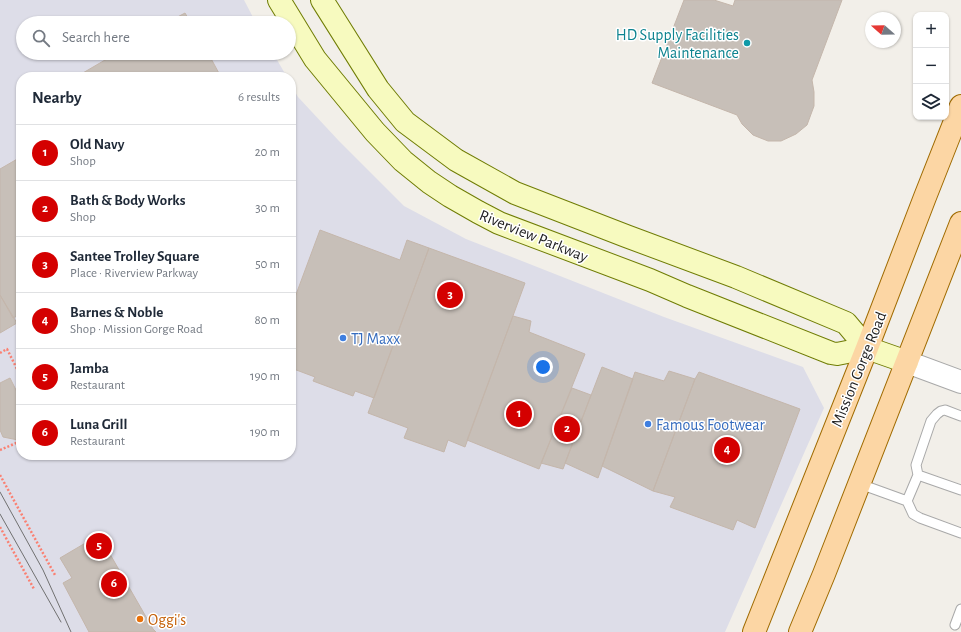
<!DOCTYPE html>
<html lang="en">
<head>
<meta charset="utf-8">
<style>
	body { margin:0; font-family:"Alegreya Sans",sans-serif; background:#f6f6f7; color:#1f2937 }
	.controls { position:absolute; right:12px; top:12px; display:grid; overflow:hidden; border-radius:8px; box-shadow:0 1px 3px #0004 }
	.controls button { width:36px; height:36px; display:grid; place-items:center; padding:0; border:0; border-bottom:1px solid #e0e1e3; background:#fff; color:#1f2937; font:20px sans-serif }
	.compass { position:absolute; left:865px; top:12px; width:36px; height:36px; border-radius:50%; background:#fff; box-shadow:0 1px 3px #0004; rotate:290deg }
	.you { position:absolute; left:543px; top:367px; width:14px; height:14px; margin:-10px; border:3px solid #fff; border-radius:50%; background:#1a73e8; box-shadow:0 0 0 6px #1a73e833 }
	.badge { display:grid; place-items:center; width:26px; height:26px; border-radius:50%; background:#d40000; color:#fff; font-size:13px; font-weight:700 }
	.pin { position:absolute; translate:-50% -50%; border:2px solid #fff; box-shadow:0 1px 4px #0006 }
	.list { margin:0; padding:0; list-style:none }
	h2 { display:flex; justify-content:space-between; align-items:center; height:52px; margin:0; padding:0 16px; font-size:17px }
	h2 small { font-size:13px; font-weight:400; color:#747a83 }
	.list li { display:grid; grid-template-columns:26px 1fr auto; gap:12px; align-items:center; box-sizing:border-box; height:56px; padding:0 16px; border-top:1px solid #e0e1e3 }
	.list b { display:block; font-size:15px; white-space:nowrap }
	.list p { margin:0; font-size:13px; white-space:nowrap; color:#747a83 }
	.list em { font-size:13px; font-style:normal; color:#747a83 }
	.icon { flex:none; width:22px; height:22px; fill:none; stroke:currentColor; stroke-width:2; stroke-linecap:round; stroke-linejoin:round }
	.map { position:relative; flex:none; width:961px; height:632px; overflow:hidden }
	.search { position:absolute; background:#fff; box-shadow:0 1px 3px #0004; left:16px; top:16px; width:280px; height:44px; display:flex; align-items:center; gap:10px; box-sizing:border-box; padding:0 14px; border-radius:22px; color:#747a83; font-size:15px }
	.panel { position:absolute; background:#fff; box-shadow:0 1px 3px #0004; left:16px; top:72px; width:280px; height:388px; border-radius:16px }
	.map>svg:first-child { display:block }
	.plaza { fill:#dddde8 }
	.building { fill:#c7bfb8; stroke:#c4b6ab }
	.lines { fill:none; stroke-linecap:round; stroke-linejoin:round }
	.service-casing { stroke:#a9a9a9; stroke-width:11 }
	.tertiary-casing { stroke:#a9a9a9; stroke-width:24 }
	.secondary-casing { stroke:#707d05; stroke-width:24 }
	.primary-casing { stroke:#a06b00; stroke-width:24 }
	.path { stroke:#fa8072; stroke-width:2.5; stroke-dasharray:2 2; stroke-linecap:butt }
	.service { stroke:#fff; stroke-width:9 }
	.tertiary { stroke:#fff; stroke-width:22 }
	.secondary { stroke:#f7fabf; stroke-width:22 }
	.primary { stroke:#fcd6a4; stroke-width:22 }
	.tram { stroke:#707070; stroke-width:1 }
	.culture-dot { fill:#0f9aa8; stroke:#fff; stroke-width:1.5 }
	.shop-dot { fill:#3f7fe0; stroke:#fff; stroke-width:1.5 }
	.food-dot { fill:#e8710a; stroke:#fff; stroke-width:1.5 }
	.labels { text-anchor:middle; stroke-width:3; stroke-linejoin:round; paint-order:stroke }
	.culture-label { font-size:16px; fill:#0d838f; stroke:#fff; text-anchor:end }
	.street-label { font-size:16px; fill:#222; stroke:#fff }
	.shop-label { font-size:16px; fill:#366cbe; stroke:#fff; text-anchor:start }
	.food-label { font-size:16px; fill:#c56008; stroke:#fff; text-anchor:start }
</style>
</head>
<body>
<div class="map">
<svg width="961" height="632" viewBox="0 0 961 632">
	<rect width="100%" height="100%" fill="#f2efe9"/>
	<!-- plaza -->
	<path class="plaza" d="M0 0H244L256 23H23V53H273L287 77H21V455H291V85L298 97 339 141 404 206 466 239 664 317 803 367 824 408 725 632H0Z"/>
	<!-- building -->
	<path class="building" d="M684 0H714L733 6 735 0H842L812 80 814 92V106L807 125 796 134 781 141H768L753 135 742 124 737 115 652 83Z
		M185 13 191 23H168L170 21Z
		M117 53H208L221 77H76Z
		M19 158 21 161V314L13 318 0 295V169Z
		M320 230 400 260 407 240 429 248 374 398 355 391 353 396 313 381 315 377 291 368V308Z
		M429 248 525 283 465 447 448 440 444 452 404 438 408 428 368 413Z
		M0 295 17 323 0 333Z
		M513 316 531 321 529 332 585 354 539 469 467 440Z
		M602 367 633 379 598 478 565 463Z
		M669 371 695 379 653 491 602 466 635 372 664 381Z
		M699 372 800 409 755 528 737 520 733 530 670 507 675 497 653 491 695 379Z
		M10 378 21 400V421H20L21 422V436L18 440 3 437 0 430V383Z
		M572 388 591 395 563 469 541 463Z
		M99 535 153 629 156 632H89L63 583 72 578 60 558Z"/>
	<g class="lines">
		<defs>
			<path id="service" d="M918 475 916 465 931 421 937 414 941 411 945 410 961 416
				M860 484 907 501 918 475 961 490
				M907 501 913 514 920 518 961 533
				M955 625 961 609"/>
			<path id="tertiary" d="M907 362 961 382"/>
			<path id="secondary" d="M279 0 315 59 375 132 403 161 429 182 450 196 478 212 499 223 650 280 687 296 831 353 837 354 867 348 907 362
				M322 0 378 89 405 122 456 160 515 193 626 236 736 277 846 323 867 348"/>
			<path id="primary" d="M754 632 867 348 925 197 961 106
				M800 632 824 574 961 223"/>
		</defs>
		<!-- service casing -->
		<use href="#service" class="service-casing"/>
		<!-- tertiary casing -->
		<use href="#tertiary" class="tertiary-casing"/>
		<!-- secondary casing -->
		<use href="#secondary" class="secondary-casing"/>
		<!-- primary casing -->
		<use href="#primary" class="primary-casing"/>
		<!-- path -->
		<path class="path" d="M0 353 7 349 21 377
			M0 450 21 441
			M0 475 55 575
			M0 527 34 589"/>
		<!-- service -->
		<use href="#service" class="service"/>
		<!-- tertiary -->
		<use href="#tertiary" class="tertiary"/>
		<!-- secondary -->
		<use href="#secondary" class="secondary"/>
		<!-- primary -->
		<use href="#primary" class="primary"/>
		<!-- tram -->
		<path class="tram" d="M0 492 43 570 71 632
			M0 514 61 622"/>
	</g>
	<!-- markers -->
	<circle class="culture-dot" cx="747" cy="43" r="4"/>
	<g class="shop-dot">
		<circle cx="343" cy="338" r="4"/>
		<circle cx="648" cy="424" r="4"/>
	</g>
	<circle class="food-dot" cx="140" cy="619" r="4"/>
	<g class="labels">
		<!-- culture labels -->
		<g class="culture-label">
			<text x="739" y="40">HD Supply Facilities<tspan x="739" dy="18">Maintenance</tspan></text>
		</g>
		<!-- street labels -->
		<g class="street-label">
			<text transform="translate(534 235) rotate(22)" y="6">Riverview Parkway</text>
			<text transform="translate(858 369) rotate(-68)" y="6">Mission Gorge Road</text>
		</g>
		<!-- shop labels -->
		<g class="shop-label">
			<text x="351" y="344">TJ Maxx</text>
			<text x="656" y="430">Famous Footwear</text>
		</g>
		<!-- food labels -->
		<g class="food-label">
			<text x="148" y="625">Oggi's</text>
		</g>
	</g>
</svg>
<div class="controls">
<button>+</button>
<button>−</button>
<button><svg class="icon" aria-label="layers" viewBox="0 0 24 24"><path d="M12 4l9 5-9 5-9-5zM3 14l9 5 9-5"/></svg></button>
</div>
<svg class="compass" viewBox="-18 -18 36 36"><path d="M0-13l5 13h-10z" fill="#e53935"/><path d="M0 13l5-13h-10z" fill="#747a83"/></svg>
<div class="you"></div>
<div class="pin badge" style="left:519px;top:414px">1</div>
<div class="pin badge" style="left:567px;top:429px">2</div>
<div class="pin badge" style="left:450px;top:295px">3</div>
<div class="pin badge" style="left:727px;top:450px">4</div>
<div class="pin badge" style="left:99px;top:546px">5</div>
<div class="pin badge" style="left:114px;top:584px">6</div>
<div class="search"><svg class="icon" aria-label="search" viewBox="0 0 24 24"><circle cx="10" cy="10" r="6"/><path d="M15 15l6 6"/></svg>Search here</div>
<section class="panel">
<h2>Nearby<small>6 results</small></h2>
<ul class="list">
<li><span class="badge">1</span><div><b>Old Navy</b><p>Shop</p></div><em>20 m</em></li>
<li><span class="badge">2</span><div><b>Bath &amp; Body Works</b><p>Shop</p></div><em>30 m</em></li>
<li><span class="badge">3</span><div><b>Santee Trolley Square</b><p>Place · Riverview Parkway</p></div><em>50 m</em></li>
<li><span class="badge">4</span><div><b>Barnes &amp; Noble</b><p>Shop · Mission Gorge Road</p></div><em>80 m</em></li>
<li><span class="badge">5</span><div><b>Jamba</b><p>Restaurant</p></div><em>190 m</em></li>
<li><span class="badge">6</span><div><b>Luna Grill</b><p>Restaurant</p></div><em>190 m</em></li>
</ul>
</section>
</div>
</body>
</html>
